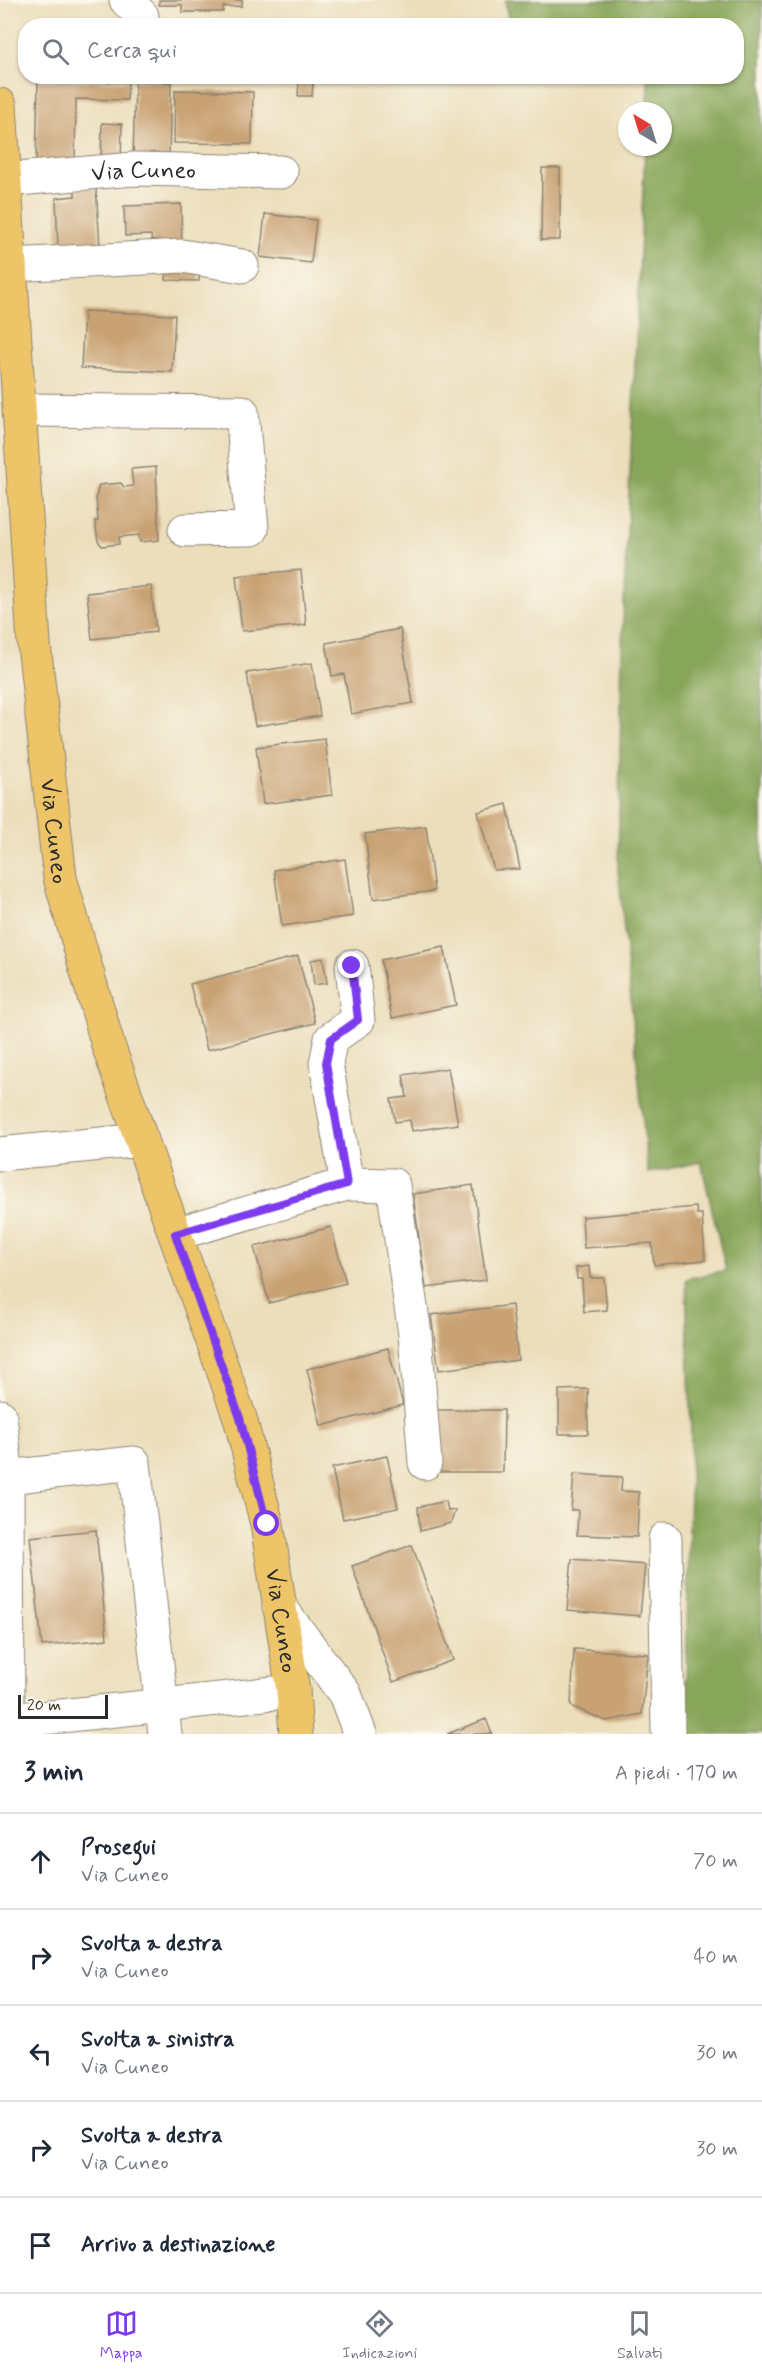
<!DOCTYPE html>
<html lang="it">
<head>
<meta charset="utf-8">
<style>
	body { margin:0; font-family:Mynerve,sans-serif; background:#f6f6f7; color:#1f2937 }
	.compass { position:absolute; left:618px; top:102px; width:54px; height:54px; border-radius:50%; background:#fff; box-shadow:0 2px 4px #0004; rotate:322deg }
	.scale { position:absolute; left:18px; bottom:15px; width:90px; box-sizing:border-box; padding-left:6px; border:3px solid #2b2b2b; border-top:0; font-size:16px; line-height:21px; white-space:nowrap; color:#2b2b2b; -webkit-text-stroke:4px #fbf7ec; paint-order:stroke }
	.stop { position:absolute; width:18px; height:18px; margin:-14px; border:4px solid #7c3aed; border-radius:50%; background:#fff }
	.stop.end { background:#7c3aed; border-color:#fff; box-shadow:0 2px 6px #0008 }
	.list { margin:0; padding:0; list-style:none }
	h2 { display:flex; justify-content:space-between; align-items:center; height:78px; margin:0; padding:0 24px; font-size:26px }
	h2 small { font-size:20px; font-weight:400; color:#747a83 }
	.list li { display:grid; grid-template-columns:39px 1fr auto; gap:18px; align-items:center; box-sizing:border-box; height:96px; padding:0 24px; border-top:2px solid #e0e1e3 }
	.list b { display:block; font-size:22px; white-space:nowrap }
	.list p { margin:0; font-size:20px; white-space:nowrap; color:#747a83 }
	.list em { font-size:20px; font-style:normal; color:#747a83 }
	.icon { flex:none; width:33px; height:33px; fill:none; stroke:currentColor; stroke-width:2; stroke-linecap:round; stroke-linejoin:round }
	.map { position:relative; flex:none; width:762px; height:1734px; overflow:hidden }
	.search { position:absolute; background:#fff; box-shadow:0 2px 4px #0004; left:18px; right:18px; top:18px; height:66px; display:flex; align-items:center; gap:15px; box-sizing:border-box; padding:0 21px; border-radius:24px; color:#747a83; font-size:22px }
	.sheet { height:558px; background:#fff }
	nav { display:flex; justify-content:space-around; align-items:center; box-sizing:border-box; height:84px; border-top:2px solid #e0e1e3; background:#fff; font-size:16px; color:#747a83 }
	nav a { display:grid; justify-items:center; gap:3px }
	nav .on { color:#7c3aed }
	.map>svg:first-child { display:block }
	.forest { fill:#88a65a; stroke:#5a6842; stroke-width:1.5 }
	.building { fill:#c9a273 }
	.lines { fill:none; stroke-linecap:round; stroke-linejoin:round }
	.minor-casing { stroke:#8c8473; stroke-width:35 }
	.major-casing { stroke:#8c8473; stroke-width:35 }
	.minor { stroke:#fff; stroke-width:33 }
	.major { stroke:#eec469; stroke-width:33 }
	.route { stroke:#7c3aed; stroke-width:8 }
	.labels { text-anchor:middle; stroke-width:5; stroke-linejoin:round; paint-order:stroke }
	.street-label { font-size:24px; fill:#2b2b2b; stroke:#fbf7ec }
</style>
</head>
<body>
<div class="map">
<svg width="762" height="1734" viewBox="0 0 762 1734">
	<rect width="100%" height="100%" fill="#fbf7ec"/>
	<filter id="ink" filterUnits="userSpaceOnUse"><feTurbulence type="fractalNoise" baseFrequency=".0167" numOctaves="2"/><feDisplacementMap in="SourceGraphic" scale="12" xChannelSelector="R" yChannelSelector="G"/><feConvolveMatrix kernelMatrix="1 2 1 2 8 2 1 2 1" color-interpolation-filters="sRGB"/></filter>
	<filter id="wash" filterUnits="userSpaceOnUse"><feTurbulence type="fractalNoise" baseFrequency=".008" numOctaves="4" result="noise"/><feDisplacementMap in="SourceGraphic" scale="24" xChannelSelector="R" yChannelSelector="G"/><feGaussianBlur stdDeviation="1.35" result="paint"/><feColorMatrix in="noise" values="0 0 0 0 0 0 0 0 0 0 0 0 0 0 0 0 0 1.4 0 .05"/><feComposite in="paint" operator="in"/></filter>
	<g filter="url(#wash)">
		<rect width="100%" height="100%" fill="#ecdebb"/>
		<!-- forest -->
		<path class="forest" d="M505 0H762V1734H685L691 1436 686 1279 726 1270 701 1162 648 1173 618 869 622 643 645 147H663V111H647L648 77 736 76V26L509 25Z"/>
		<g id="blocks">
			<!-- building -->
			<path class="building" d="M159 0H242V6L223 7V12H182V5H159Z
				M38 81 128 82 127 100 76 99 75 164 36 163Z
				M135 81 171 82 169 159H133Z
				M299 81 313 82 312 96H298Z
				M175 90 253 92 252 144 174 143Z
				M102 123 122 124 121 165 101 164Z
				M542 168H560V240H541Z
				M96 187 100 246 58 248 56 198 75 196V188Z
				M181 204 182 247 152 248 151 235 125 236 124 206Z
				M265 214 316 220 311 263 260 257Z
				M167 267 199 269V281L166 280Z
				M84 311 175 315 172 372 81 368Z
				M156 467 159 540 140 542 139 535 119 537V544L102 546 98 541 95 521H98L96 497 99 485 121 483 124 487 133 486 131 469Z
				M301 570 306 625 242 631 236 576Z
				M151 586 156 632 92 639 87 593Z
				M400 629 413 703 351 714 344 674 332 676 326 643Z
				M312 663 320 716 255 726 247 673Z
				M325 739 332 795 263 804 256 747Z
				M507 804 520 869 494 870 478 812Z
				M426 826 434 891 373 899 365 834Z
				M345 859 353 916 282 926 274 870Z
				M444 947 456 1005 392 1018 381 960Z
				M298 956 315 1023 207 1050 190 984Z
				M323 958 327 983 314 985 311 960Z
				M448 1068 458 1124 412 1131 410 1120 395 1122 391 1099 407 1097 403 1075Z
				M473 1185 486 1280 426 1288 413 1194Z
				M696 1207 697 1214H702L705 1260 654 1265 652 1243 584 1248 582 1217Z
				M331 1227 346 1283 269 1303 254 1247Z
				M589 1266 590 1278H604L607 1310 584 1312 582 1279H577L576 1268Z
				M512 1305 518 1360 439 1370 431 1315Z
				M388 1348 403 1405 321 1426 307 1369Z
				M588 1389V1434H559V1390Z
				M436 1410H504L503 1472H436Z
				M387 1456 398 1508 343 1519 332 1468Z
				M574 1474 622 1477 621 1491 639 1492 637 1537 577 1535 578 1510H571Z
				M446 1501 448 1511 455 1510 451 1523 420 1531 418 1507Z
				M96 1530 107 1639 42 1646 30 1537Z
				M412 1545 453 1660 393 1682 352 1566Z
				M572 1559 645 1565 640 1616 567 1610Z
				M574 1649 648 1654 642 1714 606 1721 571 1706Z
				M486 1719 492 1734H447Z"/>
		</g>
	</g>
	<g filter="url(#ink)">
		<use href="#blocks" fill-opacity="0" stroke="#8c8473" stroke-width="1.5"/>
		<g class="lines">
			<defs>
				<g id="minor">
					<path d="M126 0 142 16"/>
					<path id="s1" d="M6 180 134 169 281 172"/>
					<path d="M12 265 182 256 242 266"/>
					<path d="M20 410 242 412 252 529 185 530"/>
					<path d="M0 1154 142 1140"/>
					<path d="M347 1184 393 1185 415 1334 425 1463"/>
					<path d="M175 1234 347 1184 326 1063 331 1039 358 1020 352 966"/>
					<path d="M0 1416 7 1477 8 1734"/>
					<path d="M7 1477 134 1463 165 1734"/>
					<path d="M665 1539 668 1734"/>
					<path d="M279 1606 345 1694 360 1734"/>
					<path d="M8 1718H42L293 1691"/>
				</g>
				<g id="major">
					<path id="s2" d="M0 105 34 644 60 878 108 1045 240 1418 267 1524 293 1691 296 1734"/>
				</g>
			</defs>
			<!-- minor casing -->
			<use href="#minor" class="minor-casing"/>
			<!-- major casing -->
			<use href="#major" class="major-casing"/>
			<!-- minor -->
			<use href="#minor" class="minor"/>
			<!-- major -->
			<use href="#major" class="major"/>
		</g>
	</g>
	<g class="lines" filter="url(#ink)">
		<!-- route -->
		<path class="route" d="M267 1524 240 1418 175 1234 347 1184 326 1063 331 1039 358 1020 352 966"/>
	</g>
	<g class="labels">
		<!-- street labels -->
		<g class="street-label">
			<text dy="8" stroke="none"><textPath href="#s1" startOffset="138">Via Cuneo</textPath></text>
			<text dy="8" stroke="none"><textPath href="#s2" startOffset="728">Via Cuneo</textPath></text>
			<text dy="8" stroke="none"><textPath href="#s2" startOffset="1552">Via Cuneo</textPath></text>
		</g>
	</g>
</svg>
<svg class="compass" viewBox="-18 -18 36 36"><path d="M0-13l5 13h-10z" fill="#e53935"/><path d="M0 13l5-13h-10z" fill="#747a83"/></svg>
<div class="scale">20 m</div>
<div class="stop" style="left:267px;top:1524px"></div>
<div class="stop end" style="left:352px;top:966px"></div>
<div class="search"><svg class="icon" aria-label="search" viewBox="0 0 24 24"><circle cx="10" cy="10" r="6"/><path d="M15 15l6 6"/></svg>Cerca qui</div>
</div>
<section class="sheet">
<h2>3 min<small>A piedi · 170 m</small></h2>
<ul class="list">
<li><svg class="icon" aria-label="ahead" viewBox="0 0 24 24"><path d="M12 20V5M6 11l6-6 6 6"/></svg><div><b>Prosegui</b><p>Via Cuneo</p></div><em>70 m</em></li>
<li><svg class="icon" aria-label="right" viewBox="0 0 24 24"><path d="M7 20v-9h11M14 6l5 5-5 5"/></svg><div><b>Svolta a destra</b><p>Via Cuneo</p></div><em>40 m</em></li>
<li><svg class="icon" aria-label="left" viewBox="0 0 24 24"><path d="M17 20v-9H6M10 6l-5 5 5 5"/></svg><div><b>Svolta a sinistra</b><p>Via Cuneo</p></div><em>30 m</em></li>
<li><svg class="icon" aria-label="right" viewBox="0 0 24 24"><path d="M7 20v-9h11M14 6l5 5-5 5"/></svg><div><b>Svolta a destra</b><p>Via Cuneo</p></div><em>30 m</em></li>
<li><svg class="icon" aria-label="arrive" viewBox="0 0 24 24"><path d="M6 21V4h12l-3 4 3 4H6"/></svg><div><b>Arrivo a destinazione</b></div></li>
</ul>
</section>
<nav>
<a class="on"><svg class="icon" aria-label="map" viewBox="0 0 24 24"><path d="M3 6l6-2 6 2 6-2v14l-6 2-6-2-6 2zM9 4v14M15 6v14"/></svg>Mappa</a>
<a><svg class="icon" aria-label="directions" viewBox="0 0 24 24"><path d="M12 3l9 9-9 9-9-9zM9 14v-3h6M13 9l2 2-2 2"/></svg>Indicazioni</a>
<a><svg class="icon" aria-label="saved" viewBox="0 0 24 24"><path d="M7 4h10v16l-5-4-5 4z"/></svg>Salvati</a>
</nav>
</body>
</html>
